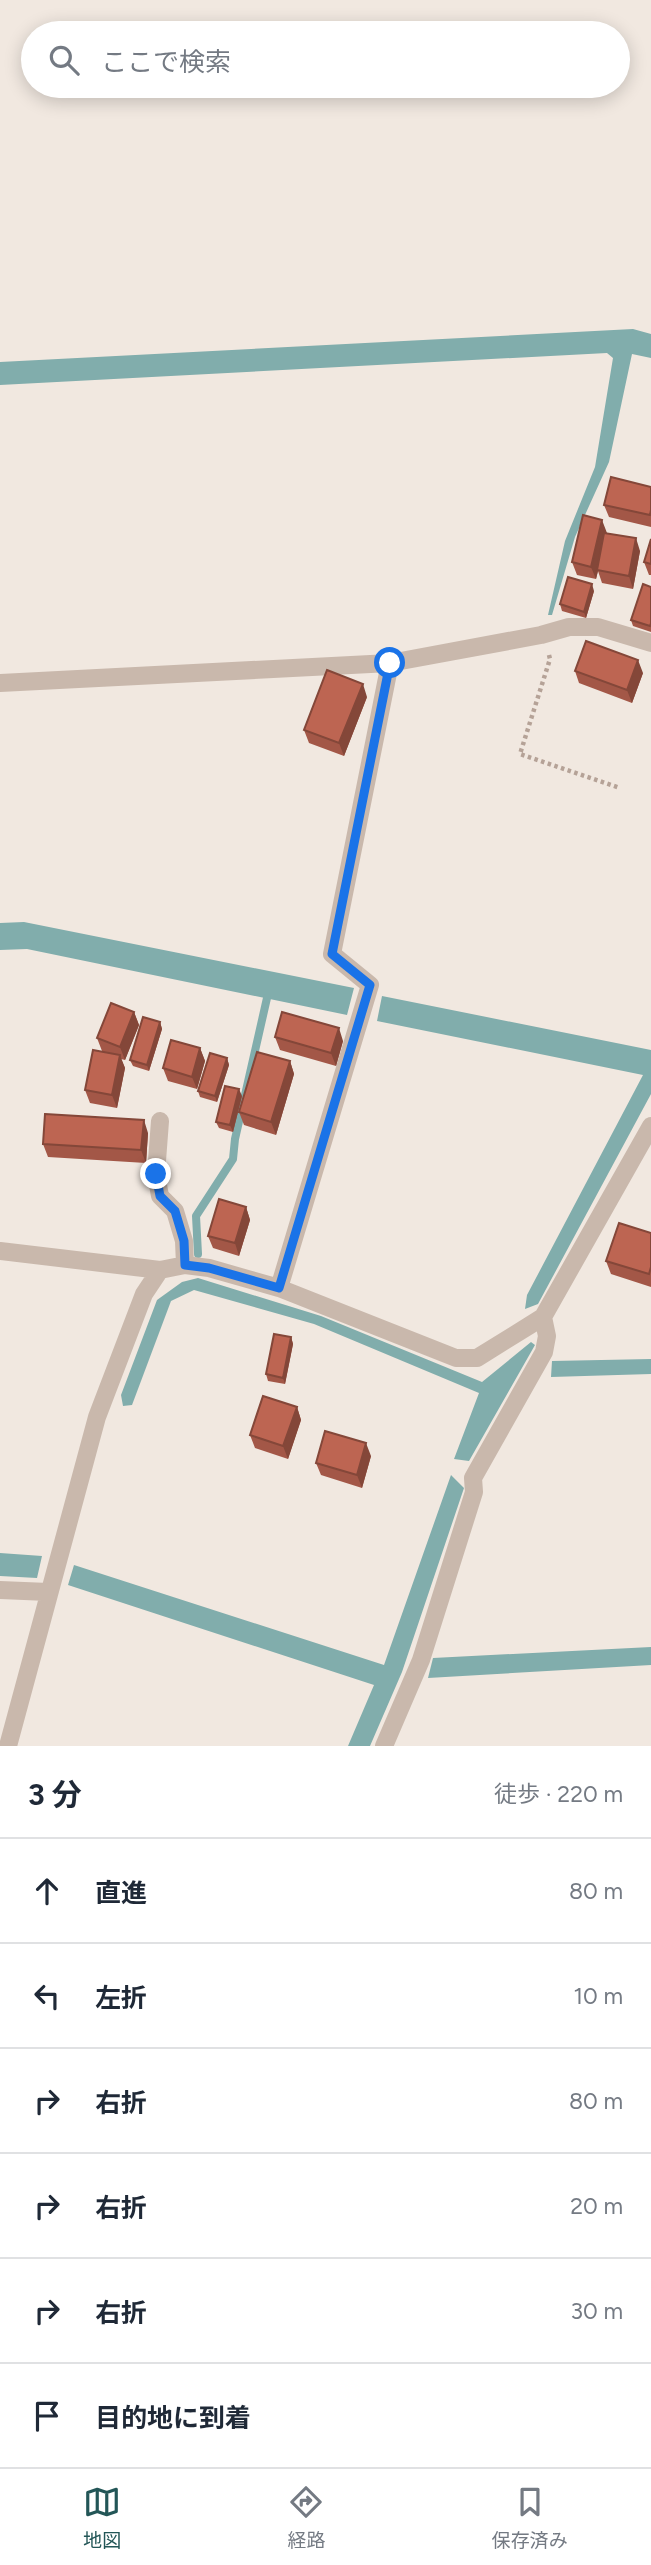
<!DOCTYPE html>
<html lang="ja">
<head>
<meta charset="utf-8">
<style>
	body { margin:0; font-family:Figtree,"Noto Sans JP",sans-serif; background:#f2f2f3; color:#1f2937 }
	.stop { position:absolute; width:21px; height:21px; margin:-16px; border:5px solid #1a73e8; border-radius:50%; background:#fff }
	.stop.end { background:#1a73e8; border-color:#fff; box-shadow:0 2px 7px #0008 }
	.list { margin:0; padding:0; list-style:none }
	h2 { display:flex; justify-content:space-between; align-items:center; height:91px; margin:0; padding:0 28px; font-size:30px }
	h2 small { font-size:23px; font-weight:400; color:#747a83 }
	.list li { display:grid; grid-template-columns:46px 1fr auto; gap:21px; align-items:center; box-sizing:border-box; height:105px; padding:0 28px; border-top:2px solid #e0e1e3 }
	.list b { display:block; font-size:26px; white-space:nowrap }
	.list em { font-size:23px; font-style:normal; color:#747a83 }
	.icon { flex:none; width:38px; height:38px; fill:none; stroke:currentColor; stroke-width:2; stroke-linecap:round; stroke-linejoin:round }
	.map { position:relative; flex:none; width:651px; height:1746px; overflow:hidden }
	.search { position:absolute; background:#fff; box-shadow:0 4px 18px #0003; left:21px; right:21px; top:21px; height:77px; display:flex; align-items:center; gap:18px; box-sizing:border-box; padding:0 24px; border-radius:38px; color:#747a83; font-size:26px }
	.sheet { height:721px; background:#fff }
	nav { display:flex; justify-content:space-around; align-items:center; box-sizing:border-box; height:98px; border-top:2px solid #e0e1e3; background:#fff; font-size:19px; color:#747a83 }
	nav a { display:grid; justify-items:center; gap:4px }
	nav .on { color:#235657 }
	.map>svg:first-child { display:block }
	.water { fill:#81adac }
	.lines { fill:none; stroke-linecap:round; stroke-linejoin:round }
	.stream { stroke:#81adac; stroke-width:8 }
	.path { stroke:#b5a297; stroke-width:4.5; stroke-dasharray:3.5 3.5; stroke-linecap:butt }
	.minor { stroke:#c9b8ac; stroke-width:18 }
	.wall { fill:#a35747 }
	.shaded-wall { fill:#844739 }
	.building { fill:#bd6552; stroke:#844739; stroke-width:2 }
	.route { stroke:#1a73e8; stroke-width:9 }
</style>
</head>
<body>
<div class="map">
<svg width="651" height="1746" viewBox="0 0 651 1746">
	<rect width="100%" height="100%" fill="#f1e8e0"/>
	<!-- water -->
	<path class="water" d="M633 329 651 334V358L632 354 609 462 575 537 552 615H548L565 541 595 467 613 358 607 353 0 385V362Z
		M24 922 354 988 347 1015 27 949 0 950V923Z
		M382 996 651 1050V1094L538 1304 525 1309 527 1295 643 1075 377 1021Z
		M198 1278 321 1316 482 1382 531 1342 535 1345 469 1461 454 1459 479 1393 314 1324 194 1290 171 1301 132 1405 123 1406 121 1395 157 1300 182 1282Z
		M651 1359V1374L551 1377 552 1361Z
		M451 1475 464 1488 402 1672 370 1746H348L374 1685 68 1585 74 1565 384 1665Z
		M0 1553 42 1556 37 1578 0 1576Z
		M651 1647V1665L428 1678 433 1658Z"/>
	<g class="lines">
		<!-- stream -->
		<path class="stream" d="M198 1254 196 1216 233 1159 235 1139 267 998"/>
		<!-- path -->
		<path class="path" d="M549 655 550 659 520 754 620 788"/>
		<!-- minor -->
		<path class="minor" d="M0 683 390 663 541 635 569 627H598L651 643
			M160 1121 156 1174 160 1196 175 1211 184 1241 185 1265
			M0 1251 160 1270 185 1265 209 1268 279 1288 456 1358H477L543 1317 651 1126
			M279 1288 370 985 332 954 390 663
			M0 1590 48 1592
			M8 1746 97 1417 144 1294 160 1270
			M384 1746 421 1660 474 1492 473 1478 544 1352 547 1336 543 1317"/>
	</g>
	<!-- wall -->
	<path class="wall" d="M651 487V527L609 517 604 505Z
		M607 533 640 551 633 589 602 583 598 571 596 579 577 575 572 562Z
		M651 539V575H649L644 562Z
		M651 587V632L633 626 631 620Z
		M594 591 586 618 562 611 560 604Z
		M575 671 643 673 632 703 579 683Z
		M367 697 344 756 309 743 304 730Z
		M134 1012 139 1025 125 1060 121 1059 125 1068 117 1108 90 1103 85 1090 104 1052 102 1051 97 1038Z
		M160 1022 162 1029 149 1071 133 1066 130 1060Z
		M275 1037 343 1041 336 1066 280 1050Z
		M200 1048 205 1061 197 1089 168 1081 163 1068Z
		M227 1058 229 1065 217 1102 200 1097 198 1091Z
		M290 1061 294 1074 276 1135 244 1125 239 1112Z
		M242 1096 233 1132 219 1128 216 1122Z
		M148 1133 146 1163 48 1157 43 1144Z
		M246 1207 250 1220 239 1256 213 1248 208 1236Z
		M651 1233V1287L611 1274 606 1261Z
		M291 1337 293 1344 285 1384 268 1381 266 1374Z
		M297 1407 301 1420 288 1459 255 1448 250 1435Z
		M371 1456 362 1488 321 1475 316 1463Z"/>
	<!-- shaded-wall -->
	<path class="shaded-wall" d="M602 520 607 533 596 579 591 567Z
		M636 538 640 551 633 589 629 576Z
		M592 584 594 591 586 618 584 612Z
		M638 660 643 673 632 703 627 690Z
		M363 684 367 697 344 756 339 743Z
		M134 1012 139 1025 125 1060 120 1047Z
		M160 1022 162 1029 149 1071 147 1065Z
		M339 1028 343 1041 336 1066 331 1053Z
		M200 1048 205 1061 197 1089 192 1077Z
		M120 1055 125 1068 117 1108 112 1095Z
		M227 1058 229 1065 217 1102 215 1096Z
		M290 1061 294 1074 276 1135 271 1122Z
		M239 1089 242 1096 233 1132 230 1125Z
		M144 1120 148 1133 146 1163 141 1150Z
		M246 1207 250 1220 239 1256 235 1243Z
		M291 1337 293 1344 285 1384 283 1378Z
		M297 1407 301 1420 288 1459 283 1446Z
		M366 1443 371 1456 362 1488 357 1475Z"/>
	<!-- building -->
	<path class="building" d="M611 477 651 487V510L650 515 604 505Z
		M583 515 602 520 591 567 572 562Z
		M604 533 636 538 629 576 597 570Z
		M651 539V564L644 562Z
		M568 577 592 584 584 612 560 604Z
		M643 584 651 587V623L650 626 631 620Z
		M586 641 638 660 627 690 575 671Z
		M327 670 363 684 339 743 304 730Z
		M111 1003 134 1012 120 1047 97 1038Z
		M282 1012 339 1028 331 1053 275 1037Z
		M143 1017 160 1022 147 1065 130 1060Z
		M171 1040 200 1048 192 1077 163 1068Z
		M93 1050 120 1055 112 1095 85 1090Z
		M257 1052 290 1061 271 1122 239 1112Z
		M210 1053 227 1058 215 1096 198 1091Z
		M225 1086 239 1089 230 1125 216 1122Z
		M45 1114 144 1120 141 1150 43 1144Z
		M219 1199 246 1207 235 1243 208 1236Z
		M619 1223 651 1233V1267L649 1274 606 1261Z
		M274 1334 291 1337 283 1378 266 1374Z
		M263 1396 297 1407 283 1446 250 1435Z
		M325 1431 366 1443 357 1475 316 1463Z"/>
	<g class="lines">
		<!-- route -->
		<path class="route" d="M156 1174 160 1196 175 1211 184 1241 185 1265 209 1268 279 1288 370 985 332 954 390 663"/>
	</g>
</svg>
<div class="stop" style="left:390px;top:663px"></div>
<div class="stop end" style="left:156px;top:1174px"></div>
<div class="search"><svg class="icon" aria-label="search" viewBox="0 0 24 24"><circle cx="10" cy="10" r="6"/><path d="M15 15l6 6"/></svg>ここで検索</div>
</div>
<section class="sheet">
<h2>3 分<small>徒歩 · 220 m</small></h2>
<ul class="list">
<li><svg class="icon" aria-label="ahead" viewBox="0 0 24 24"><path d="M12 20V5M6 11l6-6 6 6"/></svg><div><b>直進</b></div><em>80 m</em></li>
<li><svg class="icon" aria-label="left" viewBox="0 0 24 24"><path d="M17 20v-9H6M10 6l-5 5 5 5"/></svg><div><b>左折</b></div><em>10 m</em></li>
<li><svg class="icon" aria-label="right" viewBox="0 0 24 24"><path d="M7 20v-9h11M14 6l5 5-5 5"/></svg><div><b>右折</b></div><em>80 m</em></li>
<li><svg class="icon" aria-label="right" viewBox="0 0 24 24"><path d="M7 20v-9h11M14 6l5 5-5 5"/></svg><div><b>右折</b></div><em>20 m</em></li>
<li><svg class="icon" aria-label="right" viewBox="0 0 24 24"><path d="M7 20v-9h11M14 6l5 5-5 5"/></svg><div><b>右折</b></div><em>30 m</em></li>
<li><svg class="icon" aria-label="arrive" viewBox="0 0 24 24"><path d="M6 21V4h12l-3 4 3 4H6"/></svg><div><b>目的地に到着</b></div></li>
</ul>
</section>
<nav>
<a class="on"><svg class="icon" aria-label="map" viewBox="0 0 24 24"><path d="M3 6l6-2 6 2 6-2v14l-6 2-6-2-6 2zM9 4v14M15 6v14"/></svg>地図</a>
<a><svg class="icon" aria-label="directions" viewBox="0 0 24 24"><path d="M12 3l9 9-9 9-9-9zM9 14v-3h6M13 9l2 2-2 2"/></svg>経路</a>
<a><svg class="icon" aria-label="saved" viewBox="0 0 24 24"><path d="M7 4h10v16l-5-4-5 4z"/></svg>保存済み</a>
</nav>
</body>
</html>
